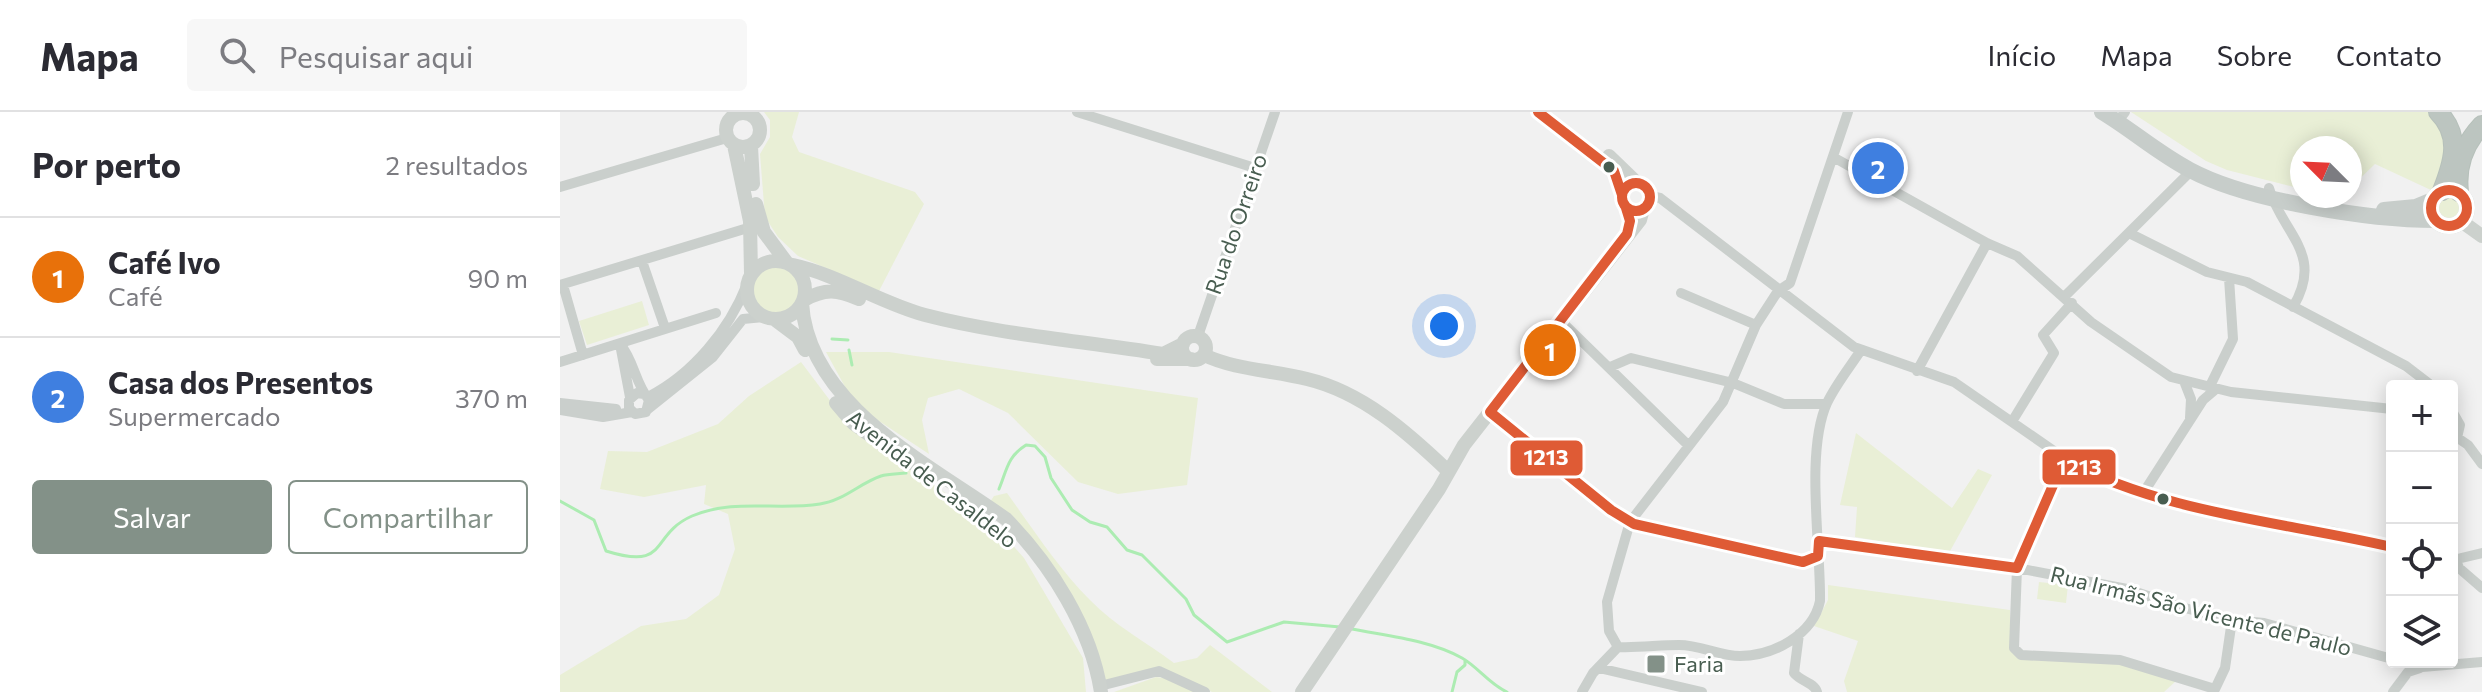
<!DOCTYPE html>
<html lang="pt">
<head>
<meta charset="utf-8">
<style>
	body { margin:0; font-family:Commissioner,sans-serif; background:#f7f7f7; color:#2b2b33 }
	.controls { position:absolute; right:24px; bottom:24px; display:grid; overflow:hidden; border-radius:8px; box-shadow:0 4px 20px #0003 }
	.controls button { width:72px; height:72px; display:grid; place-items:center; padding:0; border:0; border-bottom:2px solid #e1e1e2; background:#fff; color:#2b2b33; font:40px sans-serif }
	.compass { position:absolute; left:1730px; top:24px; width:72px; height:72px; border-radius:50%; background:#fff; box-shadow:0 4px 20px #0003; rotate:294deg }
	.you { position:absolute; left:884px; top:214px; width:28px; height:28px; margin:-20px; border:6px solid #fff; border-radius:50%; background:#1a73e8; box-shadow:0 0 0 12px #1a73e833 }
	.badge { display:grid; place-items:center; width:52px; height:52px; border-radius:50%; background:#839188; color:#fff; font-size:26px; font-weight:700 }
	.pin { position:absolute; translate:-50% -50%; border:4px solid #fff; box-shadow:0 2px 8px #0006 }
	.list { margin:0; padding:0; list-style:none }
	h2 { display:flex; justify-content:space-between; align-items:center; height:104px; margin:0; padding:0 32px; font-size:34px }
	h2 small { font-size:26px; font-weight:400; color:#7c7c81 }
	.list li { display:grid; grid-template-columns:52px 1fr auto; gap:24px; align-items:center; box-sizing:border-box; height:120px; padding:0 32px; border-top:2px solid #e1e1e2 }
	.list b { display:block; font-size:30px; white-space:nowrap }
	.list p { margin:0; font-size:26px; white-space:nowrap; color:#7c7c81 }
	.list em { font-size:26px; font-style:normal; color:#7c7c81 }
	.actions { display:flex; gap:16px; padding:24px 32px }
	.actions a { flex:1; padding:18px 0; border:2px solid #839188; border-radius:8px; text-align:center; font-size:28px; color:#839188 }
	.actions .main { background:#839188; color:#fff }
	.icon { flex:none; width:44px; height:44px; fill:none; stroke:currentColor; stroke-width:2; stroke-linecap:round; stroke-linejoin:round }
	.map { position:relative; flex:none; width:1922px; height:580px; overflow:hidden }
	header { display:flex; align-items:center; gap:48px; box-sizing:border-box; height:112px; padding:0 40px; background:#fff; border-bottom:2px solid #e1e1e2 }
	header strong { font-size:38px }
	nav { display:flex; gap:44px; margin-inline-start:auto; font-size:28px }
	.search { width:560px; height:72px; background:#f7f7f7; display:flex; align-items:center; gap:20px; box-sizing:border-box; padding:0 28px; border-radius:8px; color:#7c7c81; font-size:30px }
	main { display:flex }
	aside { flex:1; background:#fff }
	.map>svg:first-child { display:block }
	.green { fill:#e9efd6 }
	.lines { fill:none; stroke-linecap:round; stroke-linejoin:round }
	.stream { stroke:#acecb2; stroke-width:3 }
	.highway-casing { stroke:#b6c0ba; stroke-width:20 }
	.street { stroke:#cacfcc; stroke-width:10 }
	.secondary { stroke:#ccd1cd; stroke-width:14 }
	.primary { stroke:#c7cdca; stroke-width:16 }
	.highway { stroke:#bcc5c0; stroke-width:18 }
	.bus-1-casing { stroke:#fff; stroke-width:16 }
	.bus-1 { stroke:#df5b35; stroke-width:10 }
	.bus-dot { fill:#485d50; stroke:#fff; stroke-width:3 }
	.poi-dot { fill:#839188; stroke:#fff; stroke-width:3 }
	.labels { text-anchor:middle; stroke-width:6; stroke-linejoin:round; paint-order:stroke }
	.street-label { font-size:22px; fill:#485d50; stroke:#fff }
	.poi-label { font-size:22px; fill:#485d50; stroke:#fff; text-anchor:start }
	.line-badge { stroke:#fff; stroke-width:3 }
	.badge-label { font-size:22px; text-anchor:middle; font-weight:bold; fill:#fff }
</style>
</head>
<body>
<header>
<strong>Mapa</strong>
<div class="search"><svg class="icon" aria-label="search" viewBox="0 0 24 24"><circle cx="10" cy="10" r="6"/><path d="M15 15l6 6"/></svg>Pesquisar aqui</div>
<nav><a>Início</a><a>Mapa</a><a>Sobre</a><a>Contato</a></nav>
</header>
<main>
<aside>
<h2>Por perto<small>2 resultados</small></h2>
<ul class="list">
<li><span class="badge" style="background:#e8710a">1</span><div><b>Café Ivo</b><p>Café</p></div><em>90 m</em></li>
<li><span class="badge" style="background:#3f7fe0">2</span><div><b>Casa dos Presentos</b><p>Supermercado</p></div><em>370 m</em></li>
</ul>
<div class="actions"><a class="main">Salvar</a><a>Compartilhar</a></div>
</aside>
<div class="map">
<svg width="1922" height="580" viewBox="0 0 1922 580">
	<rect width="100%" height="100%" fill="#f1f1f1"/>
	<!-- green -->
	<path class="green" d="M204 0H239L232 25 239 40 355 80 364 92 319 179 238 144 218 125 205 105 200 42 210 25V8Z
		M1571 0H1871L1890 28 1873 79 1815 52 1790 76V36H1742V77L1667 58 1646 49Z
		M1878 95a12 12 0 1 1 24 0a12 12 0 1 1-24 0Z
		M192 179a24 24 0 1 1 48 0a24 24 0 1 1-48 0Z
		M82 189 89 213 27 233 19 209Z
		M266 240H329L638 286 627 373 558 382 518 370 448 301 399 277 368 286 362 308 369 342 316 307 290 284Z
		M241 250 290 315 439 418 464 446 523 546 526 580H0V563L81 514 126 507 159 483 175 437 168 402 144 392 146 373 84 385 40 377 48 339 87 340 158 312 189 284Z
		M1296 321 1392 396 1418 357 1432 363 1389 441 1295 425 1297 395 1280 393Z
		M447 381C473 417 498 456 530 488 554 513 586 530 614 551L637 546 650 533 712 580H652L597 555 546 570C529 489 482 451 430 390L434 384Z
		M1479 470 1508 473 1506 491 1477 487Z
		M1268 473 1450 498V538L1459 545 1567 553 1616 569 1604 580H1287L1284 569 1298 529 1254 514 1268 488Z
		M596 565 612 567 637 580H554Z"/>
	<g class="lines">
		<!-- stream -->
		<path class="stream" d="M272 227 288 228
			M289 238 292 253
			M439 377C447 358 447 345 466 333L475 334 485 345 491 366 512 398 530 410 547 415 567 438 582 443 626 487 634 503 667 530 724 510 780 515
			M0 389 34 408 46 439C110 459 89 423 132 404 175 386 216 399 260 392 283 389 300 371 321 364 328 362 338 362 346 361
			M792 517C827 524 870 528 902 546 918 555 929 572 947 580
			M892 580 897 560 905 553V549"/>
		<defs>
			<path id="highway" d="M1878 0C1902 24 1893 51 1882 79
				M1899 80C1896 54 1904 32 1922 13"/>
		</defs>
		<!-- highway casing -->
		<use href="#highway" class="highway-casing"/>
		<!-- street -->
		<path class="street" d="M517 0 695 56
			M1562 4 1565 0
			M1273 45 1427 131 1457 144 1531 210 1611 265 1671 280 1832 297
			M0 75 167 26
			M1709 76C1722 122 1765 141 1733 195
			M1091 84 1100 86 1294 235 1394 270 1533 366 1666 403 1775 420 1832 435
			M1569 121 1647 160 1687 170 1846 254 1872 274
			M82 149 105 216
			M0 173 191 115
			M3 173 23 243
			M1121 181 1196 213
			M1505 184 1631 59
			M1000 208 1129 334
			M638 224 715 0
			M60 232C74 248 75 271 89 288L86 300 75 302 69 296V288L77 281 84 282
			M60 232 70 285
			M0 250 156 201
			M1050 255 1071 246 1173 271 1224 292H1266
			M1357 259 1427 131
			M1624 269 1631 287 1630 306
			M1649 276 1673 227 1669 166
			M88 285C133 262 169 218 187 172
			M0 291 56 297
			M88 297 153 245 183 207 204 205
			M0 298 43 305 72 300
			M1892 299 1900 313 1897 326
			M930 300 1051 398 1074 412 1243 450 1258 444
			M1453 308 1494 241 1483 223 1512 191
			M1892 322 1908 333 1922 352
			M1504 348 1457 456 1454 536 1461 543 1560 548 1655 577 1665 556 1672 508
			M1582 383 1643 288 1656 277
			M1259 429 1457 456 1567 477 1621 495 1672 508 1704 511 1832 547
			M1893 448 1922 441
			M1896 448 1899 456 1922 476
			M1239 522 1234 561C1241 570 1254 570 1257 580
			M1058 535 1049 519 1047 490 1070 410 1163 290 1196 213 1218 179 1230 171 1288 0
			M1058 535C1078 536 1099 533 1119 533 1140 533 1160 544 1180 544 1213 544 1253 523 1260 489 1261 435 1245 340 1267 291 1276 272 1290 255 1301 238
			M1843 550 1862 555 1922 550
			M1039 556 1142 580
			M540 574 599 559 645 580
			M1022 580 1033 561 1058 535
			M1833 580 1848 560 1860 556"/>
		<!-- secondary -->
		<path class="secondary" d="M978 0 1054 59 1062 83
			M166 18a17 17 0 1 1 34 0a17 17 0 1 1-34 0Z
			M174 33 190 109 191 162
			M191 34 193 72
			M1049 44 1077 71
			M1062 85a14 14 0 1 1 28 0a14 14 0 1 1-28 0Z
			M196 92 204 120 227 151
			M1901 109 1922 124
			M187 178a29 29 0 1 1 58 0a29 29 0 1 1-58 0Z
			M233 153C279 163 320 191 365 203 442 223 524 229 603 242L623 232
			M244 188C266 176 277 178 299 187
			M242 191C248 294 371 353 446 407 491 453 531 516 541 580
			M214 207 238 225 245 238
			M622 236a12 12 0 1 1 24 0a12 12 0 1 1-24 0Z
			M644 243C676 258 712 258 747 267 802 280 847 320 887 358
			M597 247H631
			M276 291 293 311 349 351
			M742 580 879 377 904 333 1080 108 1083 97"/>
		<!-- primary -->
		<path class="primary" d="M1542 0C1572 18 1599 42 1630 58 1688 89 1810 108 1876 108
			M1871 96a18 18 0 1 1 36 0a18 18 0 1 1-36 0Z
			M1824 98 1856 95 1873 88"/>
		<!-- highway -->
		<use href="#highway" class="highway"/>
		<defs>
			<path id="bus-1" d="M978 0 1054 59 1062 83
				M1062 85a14 14 0 1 1 28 0a14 14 0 1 1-28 0Z
				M1871 96a18 18 0 1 1 36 0a18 18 0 1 1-36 0Z
				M1066 96 1070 109 1067 122 930 300 1051 398 1074 412 1243 450 1258 444 1259 429 1457 456 1504 348C1607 402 1720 409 1832 435"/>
		</defs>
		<!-- bus-1 casing -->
		<use href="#bus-1" class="bus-1-casing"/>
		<!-- bus-1 -->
		<use href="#bus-1" class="bus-1"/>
	</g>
	<!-- markers -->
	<g class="bus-dot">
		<circle cx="1049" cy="55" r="7"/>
		<circle cx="1603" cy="387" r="7"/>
	</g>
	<rect class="poi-dot" x="1086" y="542" width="20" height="20" rx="4"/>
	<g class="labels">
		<!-- street labels -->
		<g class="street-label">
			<text transform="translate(676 112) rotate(-71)" y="8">Rua do Orreiro</text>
			<text transform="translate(372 367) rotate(38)" y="8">Avenida de Casaldelo</text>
			<text transform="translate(1641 499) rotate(14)" y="8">Rua Irmãs São Vicente de Paulo</text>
		</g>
		<!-- poi labels -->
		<g class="poi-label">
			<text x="1114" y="560">Faria</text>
		</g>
	</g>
	<g class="line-badge">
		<rect x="949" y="327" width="75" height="38" rx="8" fill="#df5b35"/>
		<rect x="1481" y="336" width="76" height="38" rx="8" fill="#df5b35"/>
	</g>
	<g class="badge-label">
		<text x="986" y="353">1213</text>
		<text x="1519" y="363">1213</text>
	</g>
</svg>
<div class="controls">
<button>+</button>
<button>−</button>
<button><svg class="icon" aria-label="locate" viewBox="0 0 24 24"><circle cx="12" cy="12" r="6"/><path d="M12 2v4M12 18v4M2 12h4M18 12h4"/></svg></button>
<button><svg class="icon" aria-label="layers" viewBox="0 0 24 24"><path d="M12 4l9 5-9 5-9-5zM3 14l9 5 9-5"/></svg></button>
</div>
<svg class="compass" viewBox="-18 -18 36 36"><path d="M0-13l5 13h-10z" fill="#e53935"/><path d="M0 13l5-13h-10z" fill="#7c7c81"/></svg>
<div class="you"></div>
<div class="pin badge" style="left:990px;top:238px;background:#e8710a">1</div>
<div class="pin badge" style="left:1318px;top:56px;background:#3f7fe0">2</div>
</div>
</main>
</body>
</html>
